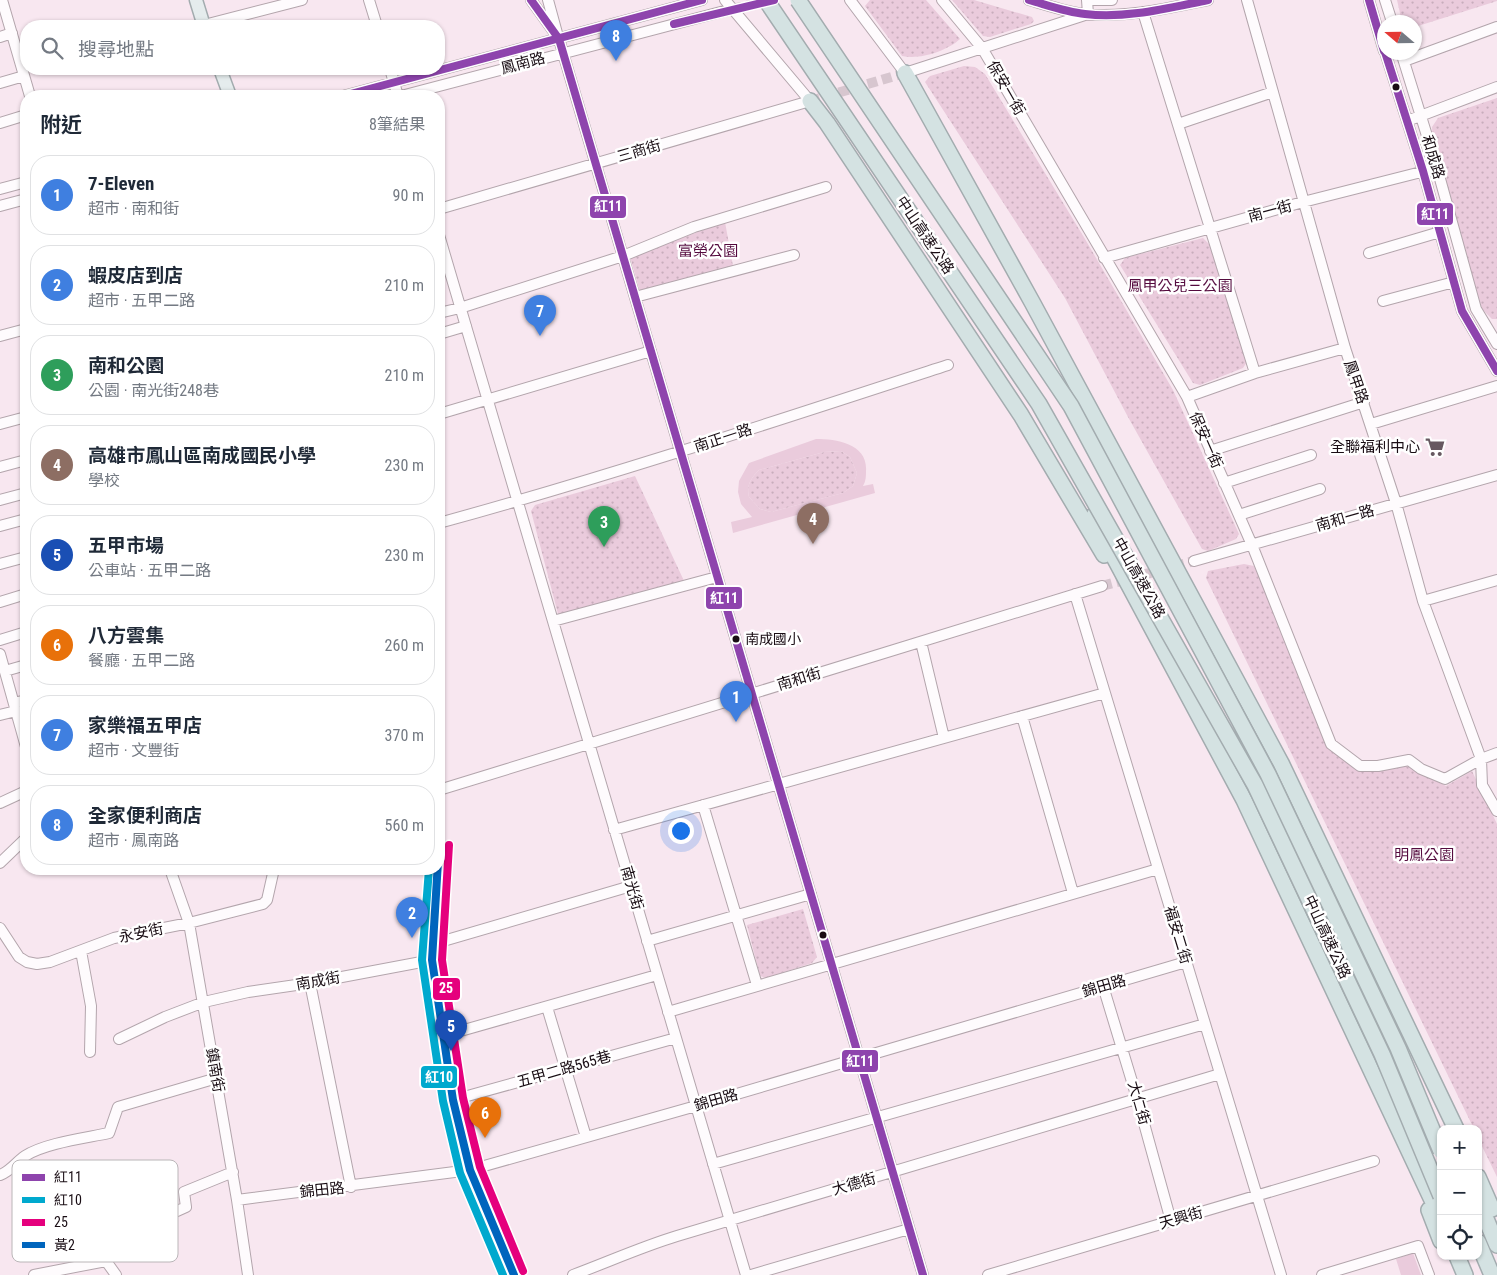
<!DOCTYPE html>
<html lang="zh-TW">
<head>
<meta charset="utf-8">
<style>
	body { margin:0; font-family:"Roboto Condensed","Noto Sans TC",sans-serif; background:#f6f6f7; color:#1f2937 }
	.controls { position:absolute; right:15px; bottom:15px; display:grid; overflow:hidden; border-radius:10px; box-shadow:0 1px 4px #0004 }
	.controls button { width:45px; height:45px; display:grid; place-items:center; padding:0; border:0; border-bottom:1px solid #e0e1e3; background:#fff; color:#1f2937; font:25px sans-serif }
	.compass { position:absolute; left:1377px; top:15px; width:45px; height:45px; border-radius:50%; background:#fff; box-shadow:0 1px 4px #0004; rotate:290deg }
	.you { position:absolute; left:680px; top:830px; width:18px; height:18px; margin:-12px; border:4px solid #fff; border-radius:50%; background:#1a73e8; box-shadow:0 0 0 8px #1a73e833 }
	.badge { display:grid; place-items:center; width:32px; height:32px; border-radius:50%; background:#d93025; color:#fff; font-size:16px; font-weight:700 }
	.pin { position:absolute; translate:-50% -41px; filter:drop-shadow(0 1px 2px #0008) }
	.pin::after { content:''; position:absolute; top:26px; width:18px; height:15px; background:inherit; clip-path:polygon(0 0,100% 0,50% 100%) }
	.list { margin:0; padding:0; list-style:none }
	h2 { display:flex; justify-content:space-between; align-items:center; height:65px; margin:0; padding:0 20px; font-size:21px }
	h2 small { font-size:16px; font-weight:400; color:#747a83 }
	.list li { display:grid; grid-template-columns:32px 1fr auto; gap:15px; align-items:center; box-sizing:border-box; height:80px; margin:0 10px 10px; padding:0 10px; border:1px solid #e0e1e3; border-radius:20px }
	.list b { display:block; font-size:19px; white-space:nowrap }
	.list p { margin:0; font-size:16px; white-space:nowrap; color:#747a83 }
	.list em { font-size:16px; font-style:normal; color:#747a83 }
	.icon { flex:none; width:28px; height:28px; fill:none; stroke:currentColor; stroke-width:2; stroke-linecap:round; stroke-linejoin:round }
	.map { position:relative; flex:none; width:1497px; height:1275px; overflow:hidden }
	.search { position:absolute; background:#fff; box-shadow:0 1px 4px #0004; left:20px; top:20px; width:425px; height:55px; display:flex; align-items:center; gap:12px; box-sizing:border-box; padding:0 18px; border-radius:20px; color:#747a83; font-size:19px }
	.panel { position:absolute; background:#fff; box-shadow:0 1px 4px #0004; left:20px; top:90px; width:425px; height:785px; border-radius:20px }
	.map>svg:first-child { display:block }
	.grass { fill:url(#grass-dots) }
	.garden { fill:#eacbdc; fill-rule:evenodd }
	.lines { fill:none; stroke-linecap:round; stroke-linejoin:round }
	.minor-tunnel { stroke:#d7c6cf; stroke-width:10; stroke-dasharray:10 5; stroke-linecap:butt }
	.minor-casing { stroke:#b3a5ac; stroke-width:12 }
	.major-casing { stroke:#a3acaf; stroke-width:15 }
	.highway-casing { stroke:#a3acaf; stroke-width:18 }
	.minor { stroke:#fefbfd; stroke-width:10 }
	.major { stroke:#e5eced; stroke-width:12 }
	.highway { stroke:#d4e2e2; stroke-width:15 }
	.highway-bridge-casing { stroke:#a3acaf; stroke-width:18; stroke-linecap:butt }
	.highway-bridge { stroke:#d4e2e2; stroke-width:15 }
	.bus-1-casing { stroke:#fff; stroke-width:11 }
	.bus-2-casing { stroke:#fff; stroke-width:11 }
	.bus-3-casing { stroke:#fff; stroke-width:11 }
	.bus-4-casing { stroke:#fff; stroke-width:11 }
	.bus-1 { stroke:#8e44ad; stroke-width:8 }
	.bus-2 { stroke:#00a9ce; stroke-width:8 }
	.bus-3 { stroke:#e5007d; stroke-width:8 }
	.bus-4 { stroke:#0065bd; stroke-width:8 }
	.bus-dot { fill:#190d14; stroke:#fff; stroke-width:2 }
	.labels { text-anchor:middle; stroke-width:5; stroke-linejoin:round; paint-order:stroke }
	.bus-label { font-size:14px; fill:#190d14; stroke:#fff; text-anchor:start }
	.street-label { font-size:15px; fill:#190d14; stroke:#fff }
	.park-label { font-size:15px; fill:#550b3f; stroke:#fff }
	.poi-label { font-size:15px; fill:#190d14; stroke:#fff; text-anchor:end }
	.key { fill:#fff; stroke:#bab6b8; stroke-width:1 }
	.key-label { font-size:14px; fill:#190d14 }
	.line-badge { stroke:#fff; stroke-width:2 }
	.badge-label { font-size:14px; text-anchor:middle; font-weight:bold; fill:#fff }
</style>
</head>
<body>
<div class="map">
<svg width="1497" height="1275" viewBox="0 0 1497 1275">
	<defs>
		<pattern id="grass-dots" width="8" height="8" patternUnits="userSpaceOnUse" patternTransform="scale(1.25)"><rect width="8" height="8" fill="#eacbdc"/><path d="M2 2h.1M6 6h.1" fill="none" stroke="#c8adbc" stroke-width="1.8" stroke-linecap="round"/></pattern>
	</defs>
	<rect width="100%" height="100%" fill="#f8e7f0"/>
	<!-- grass -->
	<path class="grass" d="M870 0H926L960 39C947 51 920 60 902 56L865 6Z
		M952 0H974L1032 17 1034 21 1031 24 990 37 983 36Z
		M1397 0H1497V1L1415 27 1414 22H1402Z
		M964 66 975 67 985 74 1085 239 1173 390 1239 534 1236 539 1208 551 1202 549 1128 417 1065 298 925 82 930 76Z
		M1497 98V319H1492L1482 309 1433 142 1432 127 1438 118Z
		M725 222 733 266 640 292 630 257Z
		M1203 238 1209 244 1247 362 1243 368 1200 385 1193 383 1120 265 1125 258Z
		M841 451 850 457 857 473 853 486 843 493 771 512 760 509 749 497C746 486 751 478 759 470L824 452Z
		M635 476 685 583 563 617 558 614 531 511 535 505Z
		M1244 564 1254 566 1335 754 1361 768 1405 765 1446 786 1472 771 1497 824V1177L1478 1138V1129H1474L1206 578 1208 571Z
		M803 909 817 957 812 963 766 978 760 976 747 925Z"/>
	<!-- garden -->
	<path class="garden" d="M816 439C837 439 868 444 866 471 866 476 866 481 863 486L873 484 875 493 733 533 731 522 752 517 741 504 738 492 739 481 749 463ZM841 451 850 457 857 473 853 486 843 493 771 512 760 509 749 497C746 486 751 478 759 470L824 452Z
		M1413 1253 1421 1275H1401L1396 1259Z"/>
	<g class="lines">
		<!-- minor-tunnel -->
		<path class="minor-tunnel" d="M732 9 773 0
			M810 101 905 73
			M1102 586 1194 561"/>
		<defs>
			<path id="minor" d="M2 0 30 96
				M369 0 377 26
				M531 0 559 39 563 53 923 1275
				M548 0 557 33
				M850 0 905 73 1088 14 1087 0
				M942 0 982 48 1187 397 1252 545 1331 744 1360 766H1378L1409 760 1421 769 1445 779 1481 759 1497 753
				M1029 0C1053 7 1079 16 1104 15 1139 15 1174 7 1208 0
				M1091 0H1112
				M1247 0 1345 348 1396 503 1423 601 1481 759 1482 785 1497 811
				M1369 0 1384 51
				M1385 0 1392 22
				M1143 12 1255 373
				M204 25 302 0
				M0 37 12 33
				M1385 52 1423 171 1462 311 1497 371
				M1401 52 1437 168 1476 309 1497 344
				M1404 61 1497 27
				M390 69 398 96
				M0 83 24 76
				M343 96 702 0
				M401 96 732 9
				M1407 121 1497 87
				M0 123 26 115
				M1178 124 1273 92
				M0 189 26 182
				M0 206 26 199
				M439 209 810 101 725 0
				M439 235 746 1275
				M1369 253 1440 232
				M1104 258 1303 202 1437 168
				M635 297 794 255
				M1383 301 1454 282
				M439 313 460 308 623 256 694 227 826 187
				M439 334 466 326
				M0 336 26 329
				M1187 397 1255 373 1345 348
				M439 414 651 351
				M0 424 26 417
				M1371 424 1497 386
				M1210 451 1364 402
				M0 467 26 460
				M1224 483 1311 455
				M0 500 26 493
				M1239 515 1320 489
				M439 523C610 476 779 420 948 365
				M0 526 26 519
				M1194 561 1497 475
				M0 564 26 557
				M1075 594 1281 1275
				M1423 601 1497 580
				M0 602 26 594
				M553 621 717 577
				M0 640 26 632
				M921 642 944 738
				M0 654 26 747
				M5 671 26 665
				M14 703 26 700
				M0 715 16 711
				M1022 716 1073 893
				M439 790 1102 586
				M0 803 26 791
				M703 805 757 985
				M614 830 1105 693
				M0 863 26 838
				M170 869 189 923 237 1200 248 1275
				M0 928 19 957 27 962 37 964 50 962 114 938 189 923 263 904 267 900 274 869
				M647 941 811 894
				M433 944 631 886
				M81 951 91 1006 90 1052
				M310 983 351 1187
				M1103 986 1137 1098 1171 1221
				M547 1007 586 1137
				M668 1012 1158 869
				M443 1036 657 975
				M119 1039 165 1017 204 1002 248 992 310 983 432 960
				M453 1100 676 1038
				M713 1164 1205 1024
				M0 1175C11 1171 16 1162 25 1156 45 1143 86 1138 109 1133L118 1107 217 1078
				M237 1200 470 1170 696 1106 1186 962
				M106 1261 112 1244 117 1238 186 1207 184 1192 233 1172
				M34 1275 106 1261 116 1275
				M573 1275C608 1262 641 1247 677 1236L1220 1074
				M751 1275 909 1229
				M988 1275 1374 1161
				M1322 1275 1418 1246 1429 1275"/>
			<path id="major" d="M196 0 204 26
				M220 69 230 96
				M439 845V871L432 960 453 1100 470 1170 514 1275"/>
			<path id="highway" d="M905 73 1032 302 1281 763 1456 1129
				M810 101 827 123 1021 415 1104 555
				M1095 514 1115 559 1244 800 1441 1219
				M1478 1177 1492 1209
				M1478 1200 1497 1245
				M1429 1210 1441 1241
				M1478 1242 1492 1275
				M1457 1256 1465 1275"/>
		</defs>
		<!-- minor casing -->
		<use href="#minor" class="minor-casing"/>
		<!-- major casing -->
		<use href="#major" class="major-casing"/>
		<!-- highway casing -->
		<use href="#highway" class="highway-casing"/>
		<!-- minor -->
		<use href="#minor" class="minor"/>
		<!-- major -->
		<use href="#major" class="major"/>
		<!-- highway -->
		<use href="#highway" class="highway"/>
		<defs>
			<path id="highway-bridge" d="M766 0 1039 404 1255 785 1382 1054 1441 1196
				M798 0 1071 406 1268 774 1398 1048 1441 1151"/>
		</defs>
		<!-- highway-bridge casing -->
		<use href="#highway-bridge" class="highway-bridge-casing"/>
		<!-- highway-bridge -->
		<use href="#highway-bridge" class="highway-bridge"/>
		<defs>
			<path id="bus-1" d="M531 0 559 39 923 1275
				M1029 0C1047 5 1066 12 1085 14 1126 19 1168 8 1208 0
				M1369 0 1384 51
				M674 24 774 0
				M1385 52 1423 171 1462 311 1497 371
				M343 96 702 0"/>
			<path id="bus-2" d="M429 869 422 960 443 1101 460 1173 503 1275"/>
			<path id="bus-3" d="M449 845 442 960 463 1098 480 1167 523 1271"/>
			<path id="bus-4" d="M439 845 432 960 453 1100 470 1170 514 1275"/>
		</defs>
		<!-- bus-1 casing -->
		<use href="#bus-1" class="bus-1-casing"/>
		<!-- bus-2 casing -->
		<use href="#bus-2" class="bus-2-casing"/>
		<!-- bus-3 casing -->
		<use href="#bus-3" class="bus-3-casing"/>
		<!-- bus-4 casing -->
		<use href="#bus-4" class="bus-4-casing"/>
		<!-- bus-1 -->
		<use href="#bus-1" class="bus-1"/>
		<!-- bus-2 -->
		<use href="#bus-2" class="bus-2"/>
		<!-- bus-3 -->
		<use href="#bus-3" class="bus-3"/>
		<!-- bus-4 -->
		<use href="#bus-4" class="bus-4"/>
	</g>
	<!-- icons -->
	<defs>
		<symbol id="supermarket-bare" viewBox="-9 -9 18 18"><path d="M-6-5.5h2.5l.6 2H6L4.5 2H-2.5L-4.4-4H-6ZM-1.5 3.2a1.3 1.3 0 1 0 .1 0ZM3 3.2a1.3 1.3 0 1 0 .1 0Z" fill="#675961" stroke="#fff" stroke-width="2.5" paint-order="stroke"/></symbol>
	</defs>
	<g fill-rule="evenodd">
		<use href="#supermarket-bare" x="1421" y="433" width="28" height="28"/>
	</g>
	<!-- markers -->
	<g class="bus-dot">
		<circle cx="1396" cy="87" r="4.5"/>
		<circle cx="736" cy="639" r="4.5"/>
		<circle cx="823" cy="935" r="4.5"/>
	</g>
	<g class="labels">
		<!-- bus labels -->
		<g class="bus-label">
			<text x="745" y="644">南成國小</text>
		</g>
		<!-- street labels -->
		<g class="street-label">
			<text transform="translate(523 63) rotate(-15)" y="5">鳳南路</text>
			<text transform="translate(1006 88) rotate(60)" y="5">保安一街</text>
			<text transform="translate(639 151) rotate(-16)" y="5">三商街</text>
			<text transform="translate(1433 157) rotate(73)" y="5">和成路</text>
			<text transform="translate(1270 211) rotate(-15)" y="5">南一街</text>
			<text transform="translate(925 235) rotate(56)" y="5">中山高速公路</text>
			<text transform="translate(1356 382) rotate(71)" y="5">鳳甲路</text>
			<text transform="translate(723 438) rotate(-18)" y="5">南正一路</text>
			<text transform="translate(1206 440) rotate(66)" y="5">保安一街</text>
			<text transform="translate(1345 518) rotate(-16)" y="5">南和一路</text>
			<text transform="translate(1139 578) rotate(61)" y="5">中山高速公路</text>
			<text transform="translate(799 679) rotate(-17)" y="5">南和街</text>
			<text transform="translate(632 888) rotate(74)" y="5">南光街</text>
			<text transform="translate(141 933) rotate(-12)" y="5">永安街</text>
			<text transform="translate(1178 935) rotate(73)" y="5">福安二街</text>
			<text transform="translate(1327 937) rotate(65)" y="5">中山高速公路</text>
			<text transform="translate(318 981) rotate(-10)" y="5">南成街</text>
			<text transform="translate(1104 986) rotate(-16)" y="5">錦田路</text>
			<text transform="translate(564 1069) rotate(-16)" y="5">五甲二路565巷</text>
			<text transform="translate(215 1070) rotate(80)" y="5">鎮南街</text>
			<text transform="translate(716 1100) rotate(-16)" y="5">錦田路</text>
			<text transform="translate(1139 1103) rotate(74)" y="5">大仁街</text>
			<text transform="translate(854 1184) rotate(-16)" y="5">大德街</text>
			<text transform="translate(322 1190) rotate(-6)" y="5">錦田路</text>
			<text transform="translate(1181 1218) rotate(-16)" y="5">天興街</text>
		</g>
		<!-- park labels -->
		<g class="park-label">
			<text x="708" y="256">富榮公園</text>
			<text x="1180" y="291">鳳甲公兒三公園</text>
			<text x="1424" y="860">明鳳公園</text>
		</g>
		<!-- poi labels -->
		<g class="poi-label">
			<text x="1420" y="452">全聯福利中心</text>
		</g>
	</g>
	<!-- legend -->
	<rect x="12" y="1160" width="166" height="102" rx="8" class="key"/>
	<rect x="22" y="1174" width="23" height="7" fill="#8e44ad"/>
	<rect x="22" y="1197" width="23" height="6" fill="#00a9ce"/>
	<rect x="22" y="1219" width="23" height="7" fill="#e5007d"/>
	<rect x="22" y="1242" width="23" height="6" fill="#0065bd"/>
	<g class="key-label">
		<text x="54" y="1182">紅11</text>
		<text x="54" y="1205">紅10</text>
		<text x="54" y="1227">25</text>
		<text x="54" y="1250">黃2</text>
	</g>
	<g class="line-badge">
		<rect x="589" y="195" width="38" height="24" rx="5" fill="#8e44ad"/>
		<rect x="1416" y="202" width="38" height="24" rx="5" fill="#8e44ad"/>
		<rect x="705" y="586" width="38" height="24" rx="5" fill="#8e44ad"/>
		<rect x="432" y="977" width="29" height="24" rx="5" fill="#e5007d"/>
		<rect x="841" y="1049" width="38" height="24" rx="5" fill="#8e44ad"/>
		<rect x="420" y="1065" width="38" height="24" rx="5" fill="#00a9ce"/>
	</g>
	<g class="badge-label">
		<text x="608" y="211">紅11</text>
		<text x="1435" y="219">紅11</text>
		<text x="724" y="603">紅11</text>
		<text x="446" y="993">25</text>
		<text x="860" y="1066">紅11</text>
		<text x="439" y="1082">紅10</text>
	</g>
</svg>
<div class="controls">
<button>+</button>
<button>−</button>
<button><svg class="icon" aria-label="locate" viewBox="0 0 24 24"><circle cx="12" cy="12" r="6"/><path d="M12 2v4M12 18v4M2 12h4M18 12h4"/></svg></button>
</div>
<svg class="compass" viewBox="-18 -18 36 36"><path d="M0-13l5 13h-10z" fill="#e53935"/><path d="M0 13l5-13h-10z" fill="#747a83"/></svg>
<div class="you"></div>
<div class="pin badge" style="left:736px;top:722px;background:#3f7fe0">1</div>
<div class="pin badge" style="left:412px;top:938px;background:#3f7fe0">2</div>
<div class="pin badge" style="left:604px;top:547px;background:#2e9e5b">3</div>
<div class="pin badge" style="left:813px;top:544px;background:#8d6e63">4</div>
<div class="pin badge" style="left:451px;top:1051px;background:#1a4fb4">5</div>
<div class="pin badge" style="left:485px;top:1138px;background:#e8710a">6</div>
<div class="pin badge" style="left:540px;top:336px;background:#3f7fe0">7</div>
<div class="pin badge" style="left:616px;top:61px;background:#3f7fe0">8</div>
<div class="search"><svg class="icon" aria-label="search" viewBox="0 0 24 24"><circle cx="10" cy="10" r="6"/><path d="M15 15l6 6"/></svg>搜尋地點</div>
<section class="panel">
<h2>附近<small>8筆結果</small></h2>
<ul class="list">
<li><span class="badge" style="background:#3f7fe0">1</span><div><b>7-Eleven</b><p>超市 · 南和街</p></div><em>90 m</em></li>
<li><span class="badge" style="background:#3f7fe0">2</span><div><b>蝦皮店到店</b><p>超市 · 五甲二路</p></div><em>210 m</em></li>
<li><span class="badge" style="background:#2e9e5b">3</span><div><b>南和公園</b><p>公園 · 南光街248巷</p></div><em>210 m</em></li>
<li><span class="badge" style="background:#8d6e63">4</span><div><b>高雄市鳳山區南成國民小學</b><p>學校</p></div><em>230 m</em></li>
<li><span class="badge" style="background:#1a4fb4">5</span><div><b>五甲市場</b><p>公車站 · 五甲二路</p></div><em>230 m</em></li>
<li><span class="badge" style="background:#e8710a">6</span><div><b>八方雲集</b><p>餐廳 · 五甲二路</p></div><em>260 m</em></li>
<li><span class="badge" style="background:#3f7fe0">7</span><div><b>家樂福五甲店</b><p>超市 · 文豐街</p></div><em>370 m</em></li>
<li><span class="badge" style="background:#3f7fe0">8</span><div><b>全家便利商店</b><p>超市 · 鳳南路</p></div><em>560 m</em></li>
</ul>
</section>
</div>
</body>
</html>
